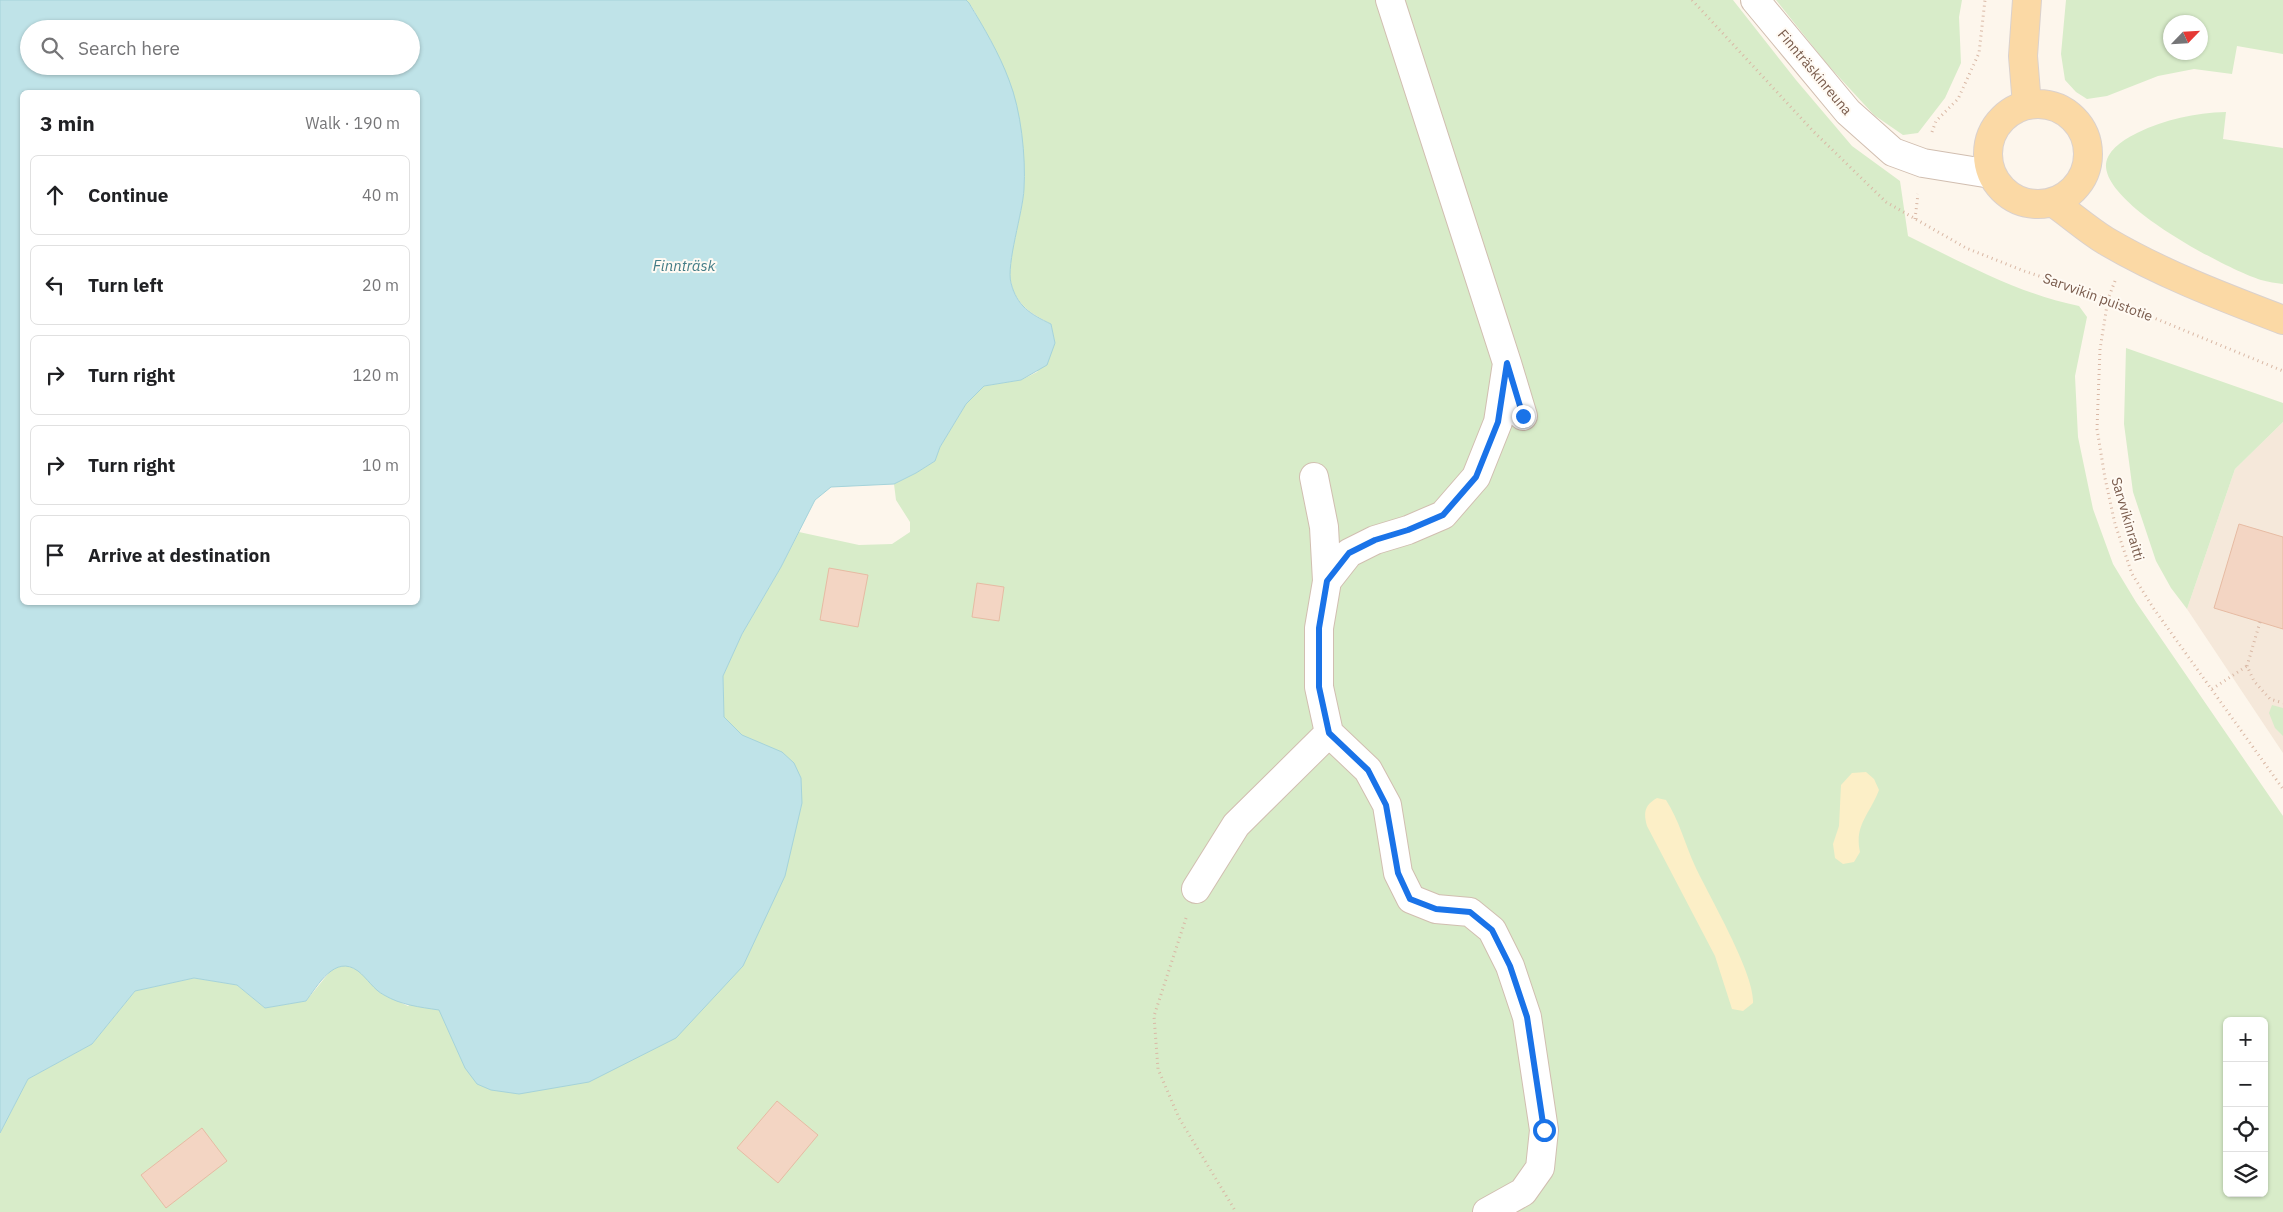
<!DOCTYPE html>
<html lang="en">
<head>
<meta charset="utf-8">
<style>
	body { margin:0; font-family:"IBM Plex Sans",sans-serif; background:#f6f6f6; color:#202124 }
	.controls { position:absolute; right:15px; bottom:15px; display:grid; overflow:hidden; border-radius:8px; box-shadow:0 1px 4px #0004 }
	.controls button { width:45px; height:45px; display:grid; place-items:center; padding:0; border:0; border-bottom:1px solid #e0e0e0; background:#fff; color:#202124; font:25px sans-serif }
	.compass { position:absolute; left:2163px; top:15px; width:45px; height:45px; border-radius:50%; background:#fff; box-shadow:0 1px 4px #0004; rotate:65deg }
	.stop { position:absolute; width:15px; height:15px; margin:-11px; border:4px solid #1a73e8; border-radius:50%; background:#fff }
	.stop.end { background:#1a73e8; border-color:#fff; box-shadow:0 1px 5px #0008 }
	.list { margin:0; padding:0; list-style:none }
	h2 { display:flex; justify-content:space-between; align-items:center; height:65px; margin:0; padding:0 20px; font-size:21px }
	h2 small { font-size:16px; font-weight:400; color:#757577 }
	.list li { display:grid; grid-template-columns:32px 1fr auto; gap:15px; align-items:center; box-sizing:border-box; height:80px; margin:0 10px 10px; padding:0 10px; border:1px solid #e0e0e0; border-radius:8px }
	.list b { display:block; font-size:19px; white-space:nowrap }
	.list em { font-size:16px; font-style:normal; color:#757577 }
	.icon { flex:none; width:28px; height:28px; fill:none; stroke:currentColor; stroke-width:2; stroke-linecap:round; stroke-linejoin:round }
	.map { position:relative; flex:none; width:2283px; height:1212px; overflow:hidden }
	.search { position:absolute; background:#fff; box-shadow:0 1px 4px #0004; left:20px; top:20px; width:400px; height:55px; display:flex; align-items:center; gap:12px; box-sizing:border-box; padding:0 18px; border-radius:28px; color:#757577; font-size:19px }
	.panel { position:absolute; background:#fff; box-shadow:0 1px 4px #0004; left:20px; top:90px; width:400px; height:515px; border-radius:8px }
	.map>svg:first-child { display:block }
	.residential { fill:#f5e8da }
	.green { fill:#d8ecc9; fill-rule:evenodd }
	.sand { fill:#fcefc7 }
	.water { fill:#bfe3e8; stroke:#a5d3da; fill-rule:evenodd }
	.building { fill:#f3d5c3; stroke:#e6bba3 }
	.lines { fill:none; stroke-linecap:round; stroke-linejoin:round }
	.minor-casing { stroke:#d1beb0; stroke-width:30 }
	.major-casing { stroke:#dad1cd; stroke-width:30 }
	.path { stroke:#d9b8a5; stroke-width:3; stroke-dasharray:1 4; stroke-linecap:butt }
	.minor { stroke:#fff; stroke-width:28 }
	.major { stroke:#fbd9a5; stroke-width:28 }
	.route { stroke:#1a73e8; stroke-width:6 }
	.labels { text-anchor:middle; stroke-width:4; stroke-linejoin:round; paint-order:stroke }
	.street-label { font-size:14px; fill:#7a5c4d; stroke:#fffaf3 }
	.water-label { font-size:15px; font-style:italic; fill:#437c86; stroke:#fffaf3 }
</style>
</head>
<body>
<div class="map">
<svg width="2283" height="1212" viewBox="0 0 2283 1212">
	<rect width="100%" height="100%" fill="#fdf6ec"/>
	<!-- residential -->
	<path class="residential" d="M2283 422V753L2187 609 2235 469Z"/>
	<!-- green -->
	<path class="green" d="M966 0H1733L1796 80 1852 146 1900 181 1908 236C1963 263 2019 294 2079 306L2087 317 2075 376 2078 437 2093 509 2113 564 2136 602 2283 816V1212H0V1133L28 1079 92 1044 135 991 194 978 237 985 265 1008 306 1001 332 969 345 965 358 970 382 994 408 1006 724 717 723 676 742 634 781 567 799 532 859 545 892 544 910 532V522L896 500 894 484 916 473 935 461 940 447 966 404 984 386 1021 380 1037 372 1055 343 1051 324C1031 314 1016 305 1011 282 1006 264 1023 212 1024 189 1027 131 1011 74 982 25 977 17 973 6 966 0ZM2227 1021H2264V1193H2227Z
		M1776 0H1962L1959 17 1961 63 1945 98 1918 133 1903 135 1874 115 1827 64Z
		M2066 0H2283V54L2237 46 2232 74 2194 69 2158 76 2107 96 2087 99 2076 92 2065 80 2061 54ZM2170 22H2200V52H2170Z
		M2226 112 2223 139 2283 148V284C2276 283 2268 282 2261 280 2227 269 2103 205 2106 164 2108 149 2125 139 2137 133 2166 119 2194 113 2226 112Z
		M2126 348 2283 403V422L2235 469 2187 609 2171 588 2156 561 2133 492 2124 424Z
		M2272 705 2283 708V736L2275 728 2269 713Z"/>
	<!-- sand -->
	<path class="sand" d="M1866 772 1874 779 1879 790C1870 814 1854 825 1860 852L1854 862 1843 864 1835 858 1833 844 1839 826 1841 785 1852 773Z
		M1657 798 1666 800C1679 820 1685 844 1695 866 1709 896 1755 974 1753 1003L1743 1011 1732 1009 1715 956 1647 826C1643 812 1645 805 1657 798Z"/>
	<!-- water -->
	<path class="water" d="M0 0H966L969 3C984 28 999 53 1009 80 1021 110 1026 157 1024 189 1023 212 1006 264 1011 283 1017 306 1030 314 1051 324L1055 343 1047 365 1021 380 984 386 966 404 940 447 935 461 916 473 894 484 831 487 815 500 781 567 742 634 723 676 724 717 742 735 782 752 794 763 801 778 802 803 785 876 743 966 676 1038 589 1082 519 1094 491 1090 477 1084 465 1068 439 1010C419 1007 401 1005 384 995 374 990 367 978 358 971 335 954 318 985 306 1001L265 1008 237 985 194 978 135 991 92 1044 28 1079 0 1133ZM29 29H411V66H29ZM22 92H418V602H22Z"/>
	<!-- building -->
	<path class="building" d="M2239 524 2283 537V629L2214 608Z
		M829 568 868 575 858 627 820 620Z
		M977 583 1004 587 999 621 972 617Z
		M777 1101 818 1135 778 1183 737 1148Z
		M202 1128 227 1161 166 1208 141 1175Z"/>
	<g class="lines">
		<defs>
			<path id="minor" d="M1390 0 1507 363
				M1755 0 1848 112 1893 152 1923 163 1991 174
				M1314 477 1324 527 1327 581 1319 628V687L1329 733 1368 770 1387 805 1398 873 1411 899 1436 909 1470 912 1492 930 1510 966 1527 1017 1544 1130 1540 1168 1523 1192 1487 1212
				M1327 581 1349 553 1375 540 1408 530 1443 515 1476 477 1498 422 1507 363 1523 416
				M1196 889 1236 825 1329 733"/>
			<path id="major" d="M1988 154a50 50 0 1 1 100 0a50 50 0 1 1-100 0Z
				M2027 105 2023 56 2027 0
				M2054 203C2071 215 2088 230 2106 241 2162 274 2223 297 2283 320"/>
		</defs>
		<!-- minor casing -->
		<use href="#minor" class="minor-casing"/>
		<!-- major casing -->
		<use href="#major" class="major-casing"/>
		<!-- path -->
		<path class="path" d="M1692 0 1813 131 1886 202 1966 248 2024 271 2108 299 2283 371
			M1932 132 1936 121 1958 99 1979 53 1985 0
			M1915 219 1918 194
			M2115 281 2108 299 2100 349 2097 429 2105 478 2115 524 2132 574 2154 609 2283 789
			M2260 622 2247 666 2254 681 2270 699 2283 703
			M2212 689 2247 666
			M1186 918 1154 1016 1158 1069 1179 1118 1236 1212"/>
		<!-- minor -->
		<use href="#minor" class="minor"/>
		<!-- major -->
		<use href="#major" class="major"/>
	</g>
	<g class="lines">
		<!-- route -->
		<path class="route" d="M1523 416 1507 363 1498 422 1476 477 1443 515 1408 530 1375 540 1349 553 1327 581 1319 628V687L1329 733 1368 770 1386 805 1398 873 1410 899 1436 909 1470 912 1492 930 1510 966 1527 1017 1544 1130"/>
	</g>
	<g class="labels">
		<!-- street labels -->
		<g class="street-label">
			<text transform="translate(1815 72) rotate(50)" y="5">Finnträskinreuna</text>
			<text transform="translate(2098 297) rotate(20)" y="5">Sarvvikin puistotie</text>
			<text transform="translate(2128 519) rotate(74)" y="5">Sarvvikinraitti</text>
		</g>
		<!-- water labels -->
		<g class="water-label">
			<text x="684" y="271">Finnträsk</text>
		</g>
	</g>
</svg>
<div class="controls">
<button>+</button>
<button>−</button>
<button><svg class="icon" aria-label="locate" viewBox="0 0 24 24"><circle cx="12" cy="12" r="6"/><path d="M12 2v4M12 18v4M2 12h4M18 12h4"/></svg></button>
<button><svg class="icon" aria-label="layers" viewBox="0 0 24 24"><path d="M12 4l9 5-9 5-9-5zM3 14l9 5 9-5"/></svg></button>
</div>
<svg class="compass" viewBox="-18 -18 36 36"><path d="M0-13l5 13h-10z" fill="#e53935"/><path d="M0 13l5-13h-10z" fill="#757577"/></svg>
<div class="stop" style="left:1544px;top:1130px"></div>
<div class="stop end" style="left:1523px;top:416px"></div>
<div class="search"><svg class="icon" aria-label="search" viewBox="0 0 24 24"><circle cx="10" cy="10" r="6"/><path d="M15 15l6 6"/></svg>Search here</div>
<section class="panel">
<h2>3 min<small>Walk · 190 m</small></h2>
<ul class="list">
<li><svg class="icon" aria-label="ahead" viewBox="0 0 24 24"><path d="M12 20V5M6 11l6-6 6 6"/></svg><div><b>Continue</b></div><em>40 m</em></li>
<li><svg class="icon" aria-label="left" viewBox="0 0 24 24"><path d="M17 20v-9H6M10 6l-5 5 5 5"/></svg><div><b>Turn left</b></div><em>20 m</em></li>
<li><svg class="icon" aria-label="right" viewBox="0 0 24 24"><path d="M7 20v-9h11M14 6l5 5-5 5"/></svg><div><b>Turn right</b></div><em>120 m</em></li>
<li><svg class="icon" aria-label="right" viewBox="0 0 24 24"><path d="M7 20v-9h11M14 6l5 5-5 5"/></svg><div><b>Turn right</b></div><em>10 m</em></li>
<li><svg class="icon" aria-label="arrive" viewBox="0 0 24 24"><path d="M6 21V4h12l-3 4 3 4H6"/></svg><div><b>Arrive at destination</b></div></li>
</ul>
</section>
</div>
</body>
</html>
